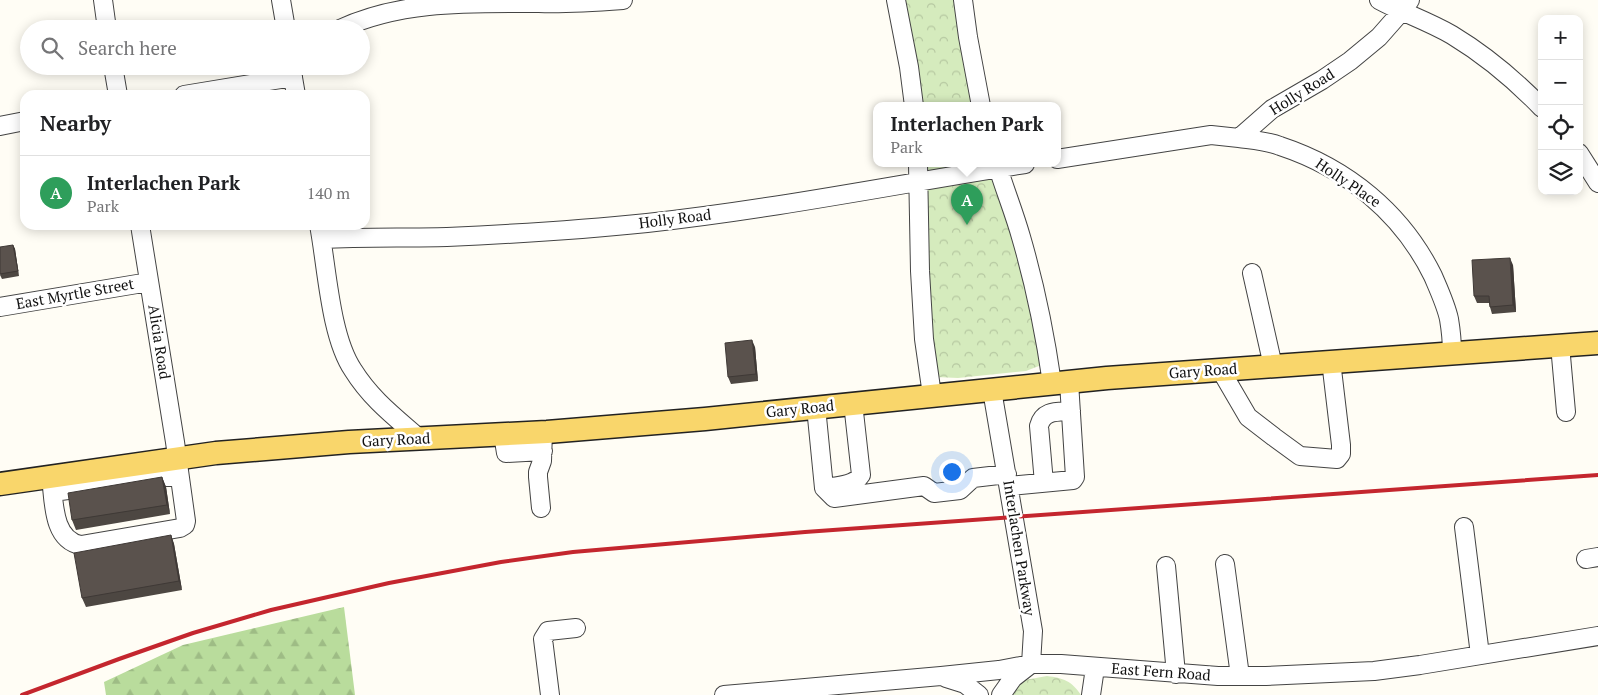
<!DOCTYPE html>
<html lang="en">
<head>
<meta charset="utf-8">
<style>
	body { margin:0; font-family:"PT Serif",serif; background:#f6f6f6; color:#202124 }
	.controls { position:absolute; right:15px; top:15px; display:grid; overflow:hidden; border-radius:10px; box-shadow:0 2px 12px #0003 }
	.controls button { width:45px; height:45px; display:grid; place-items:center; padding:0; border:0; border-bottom:1px solid #e0e0e0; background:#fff; color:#202124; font:25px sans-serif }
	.you { position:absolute; left:951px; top:471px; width:18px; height:18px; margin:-12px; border:4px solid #fff; border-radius:50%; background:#1a73e8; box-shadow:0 0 0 8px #1a73e833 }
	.badge { display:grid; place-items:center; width:32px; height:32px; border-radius:50%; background:#ea580c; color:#fff; font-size:16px; font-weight:700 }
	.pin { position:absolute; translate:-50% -41px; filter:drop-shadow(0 1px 2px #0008) }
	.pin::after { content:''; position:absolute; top:26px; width:18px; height:15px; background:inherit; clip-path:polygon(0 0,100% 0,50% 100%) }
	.popup { position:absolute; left:873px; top:102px; width:188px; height:65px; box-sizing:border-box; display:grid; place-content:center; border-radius:10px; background:#fff; filter:drop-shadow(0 1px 4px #0005); font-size:16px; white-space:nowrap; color:#757577 }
	.popup b { font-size:19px; color:#202124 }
	.popup::after { content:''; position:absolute; left:50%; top:100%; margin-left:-10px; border:10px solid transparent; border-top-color:#fff }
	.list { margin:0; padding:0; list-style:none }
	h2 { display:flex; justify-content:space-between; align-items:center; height:65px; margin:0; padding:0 20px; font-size:21px }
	h2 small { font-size:16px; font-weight:400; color:#757577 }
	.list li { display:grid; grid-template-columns:32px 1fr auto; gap:15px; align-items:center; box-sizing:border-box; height:75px; padding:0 20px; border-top:1px solid #e0e0e0 }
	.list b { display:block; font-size:19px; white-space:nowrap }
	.list p { margin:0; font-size:16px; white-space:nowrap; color:#757577 }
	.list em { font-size:16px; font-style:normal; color:#757577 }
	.icon { flex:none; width:28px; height:28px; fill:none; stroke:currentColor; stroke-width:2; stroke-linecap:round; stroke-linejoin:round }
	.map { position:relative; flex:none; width:1598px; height:695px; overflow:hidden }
	.search { position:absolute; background:#fff; box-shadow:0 2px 12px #0003; left:20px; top:20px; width:350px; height:55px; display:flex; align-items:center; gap:12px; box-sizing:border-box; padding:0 18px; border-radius:28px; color:#757577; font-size:19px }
	.panel { position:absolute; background:#fff; box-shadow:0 2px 12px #0003; left:20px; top:90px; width:350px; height:140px; border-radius:15px }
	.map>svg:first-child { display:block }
	.forest { fill:url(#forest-firs) }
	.park { fill:url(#park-crowns) }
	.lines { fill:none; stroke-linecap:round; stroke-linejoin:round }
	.minor-casing { stroke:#444; stroke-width:20 }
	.major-casing { stroke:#222; stroke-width:25 }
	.minor { stroke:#fff; stroke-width:18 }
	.major { stroke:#f9d66b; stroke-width:22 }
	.rail { stroke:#c4262e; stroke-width:4 }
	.wall { fill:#4d4742 }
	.shaded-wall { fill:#3f3936 }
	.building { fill:#5a524d; stroke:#3f3936 }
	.labels { text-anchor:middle; stroke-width:5; stroke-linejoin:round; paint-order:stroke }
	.street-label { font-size:15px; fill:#111; stroke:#fff }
</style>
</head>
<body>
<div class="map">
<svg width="1598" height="695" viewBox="0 0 1598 695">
	<defs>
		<pattern id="forest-firs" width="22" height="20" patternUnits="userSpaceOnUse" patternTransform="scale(1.25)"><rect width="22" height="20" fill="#b9dc9c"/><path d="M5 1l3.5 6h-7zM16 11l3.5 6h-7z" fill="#9ebc85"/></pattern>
		<pattern id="park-crowns" width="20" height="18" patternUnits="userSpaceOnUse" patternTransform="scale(1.25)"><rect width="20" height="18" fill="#d5ebbd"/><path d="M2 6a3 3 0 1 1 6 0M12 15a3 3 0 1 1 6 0" fill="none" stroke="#b6c8a1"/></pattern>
	</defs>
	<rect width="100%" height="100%" fill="#fffdf5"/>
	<!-- forest -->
	<path class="forest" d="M344 607 355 695H106L104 682 183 645Z"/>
	<!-- park -->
	<path class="park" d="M900 0H958L978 106H916Z
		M922 164H992L1025 268 1044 364 1026 371 958 378 936 377 926 293Z
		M1047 676C1063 678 1072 681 1081 695H1010L1025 680Z"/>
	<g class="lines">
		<defs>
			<path id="minor" d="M103 0 107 29
				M281 0 286 29
				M896 0 909 67 914 106
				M963 0 968 37 981 106
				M1379 0C1403 13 1428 21 1452 35 1485 55 1515 80 1542 108
				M340 29C402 0 471 3 539 3 567 4 595 2 623 0
				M113 66 118 95
				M291 66 296 95
				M184 95 293 77
				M0 126 25 121
				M1239 138C1253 140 1267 141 1280 146 1347 168 1402 213 1433 276 1439 290 1446 305 1449 319 1451 331 1452 342 1452 353
				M1579 153 1598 183
				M1057 159 1211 135 1239 138 1272 109 1322 80 1350 61 1379 37 1401 12 1410 0
				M918 164 920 271 924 339 932 395
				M997 164C1004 188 1014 212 1021 237 1035 285 1045 334 1052 383
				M319 225C327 267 330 336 353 370 371 399 395 417 420 439
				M322 239C363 237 405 238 447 237 513 234 580 230 647 223 774 209 899 184 1025 164
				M1252 273 1273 366
				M0 307 149 282
				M1560 345 1566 412
				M1220 369 1248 417 1274 437 1300 456 1337 459 1341 454V445L1331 361
				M992 390 1033 631 1031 664 1013 678 1001 695
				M816 407 824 488 834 498 924 486 934 493 960 490 973 478 1007 474
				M503 434 506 453 543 451
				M51 477C54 500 52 540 81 545L180 528 185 525 186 521 175 442 140 225
				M1044 483 1039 426C1043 410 1057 412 1071 411
				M1009 486 1073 480 1075 477 1069 382
				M824 488C836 486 854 486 861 475L853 403
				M53 492 179 475
				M541 508 538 477V472L542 461 543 432
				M1464 527 1480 655
				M1586 559 1598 557
				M1225 564 1240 676
				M1166 566 1176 674
				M946 678 965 684 979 695
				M550 695 543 639 548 631 576 628
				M724 695 941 676 999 670 1031 664H1061L1218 676H1266L1374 671 1420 665 1598 636
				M1091 695 1095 668"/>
			<path id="major" d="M0 484 216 453 349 442 547 432 705 419 1107 378 1598 343"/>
		</defs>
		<!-- minor casing -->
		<use href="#minor" class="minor-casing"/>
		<!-- major casing -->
		<use href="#major" class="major-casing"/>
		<!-- minor -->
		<use href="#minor" class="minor"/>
		<!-- major -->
		<use href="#major" class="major"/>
		<!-- rail -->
		<path class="rail" d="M22 695 119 659 193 633 271 610 389 583 501 562 573 552 805 532 1598 475"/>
	</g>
	<!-- wall -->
	<path class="wall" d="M13 245 15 249 19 276 2 279 0 275Z
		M1513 265 1516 312 1492 314 1490 307 1489 303H1477L1474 296Z
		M755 347 758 381 731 384 728 377Z
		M162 477 166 487 170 514 76 530 72 520Z
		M171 535 174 544 182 590 86 607 82 598Z"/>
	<!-- shaded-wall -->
	<path class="shaded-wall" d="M13 245 15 249 19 276 18 271Z
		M1510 258 1513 265 1516 312 1513 305Z
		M752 340 755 347 758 381 756 374Z
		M162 477 166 487 170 514 167 505Z
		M171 535 174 544 182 590 179 581Z"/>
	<!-- building -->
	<path class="building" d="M13 245 18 271 0 274V247Z
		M1510 258 1513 305 1490 307 1489 296H1474L1472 260Z
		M752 340 756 374 728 377 725 343Z
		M162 477 167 505 72 520 68 493Z
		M171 535 179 581 82 598 74 553Z"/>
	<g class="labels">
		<!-- street labels -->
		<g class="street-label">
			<text transform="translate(1302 92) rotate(-32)" y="5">Holly Road</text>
			<text transform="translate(1348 183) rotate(34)" y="5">Holly Place</text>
			<text transform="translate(675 219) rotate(-7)" y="5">Holly Road</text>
			<text transform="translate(75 294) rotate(-10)" y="5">East Myrtle Street</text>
			<text transform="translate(159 342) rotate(81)" y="5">Alicia Road</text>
			<text transform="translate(1203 371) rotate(-4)" y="5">Gary Road</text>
			<text transform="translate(800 409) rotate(-6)" y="5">Gary Road</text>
			<text transform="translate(396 440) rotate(-3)" y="5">Gary Road</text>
			<text transform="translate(1019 548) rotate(81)" y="5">Interlachen Parkway</text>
			<text transform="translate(1161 672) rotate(4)" y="5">East Fern Road</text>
		</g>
	</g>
</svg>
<div class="controls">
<button>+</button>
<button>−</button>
<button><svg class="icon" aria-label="locate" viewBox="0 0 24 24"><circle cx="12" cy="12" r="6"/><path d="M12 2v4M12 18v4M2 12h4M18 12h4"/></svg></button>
<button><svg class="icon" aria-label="layers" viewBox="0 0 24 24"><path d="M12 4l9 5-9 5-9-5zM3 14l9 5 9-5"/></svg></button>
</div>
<div class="you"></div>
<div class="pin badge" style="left:967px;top:225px;background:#2e9e5b">A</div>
<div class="popup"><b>Interlachen Park</b>Park</div>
<div class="search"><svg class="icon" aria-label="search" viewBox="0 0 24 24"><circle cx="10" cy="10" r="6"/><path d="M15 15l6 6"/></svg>Search here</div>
<section class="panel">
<h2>Nearby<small></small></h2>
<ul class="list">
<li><span class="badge" style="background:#2e9e5b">A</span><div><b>Interlachen Park</b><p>Park</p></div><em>140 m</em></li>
</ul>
</section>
</div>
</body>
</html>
